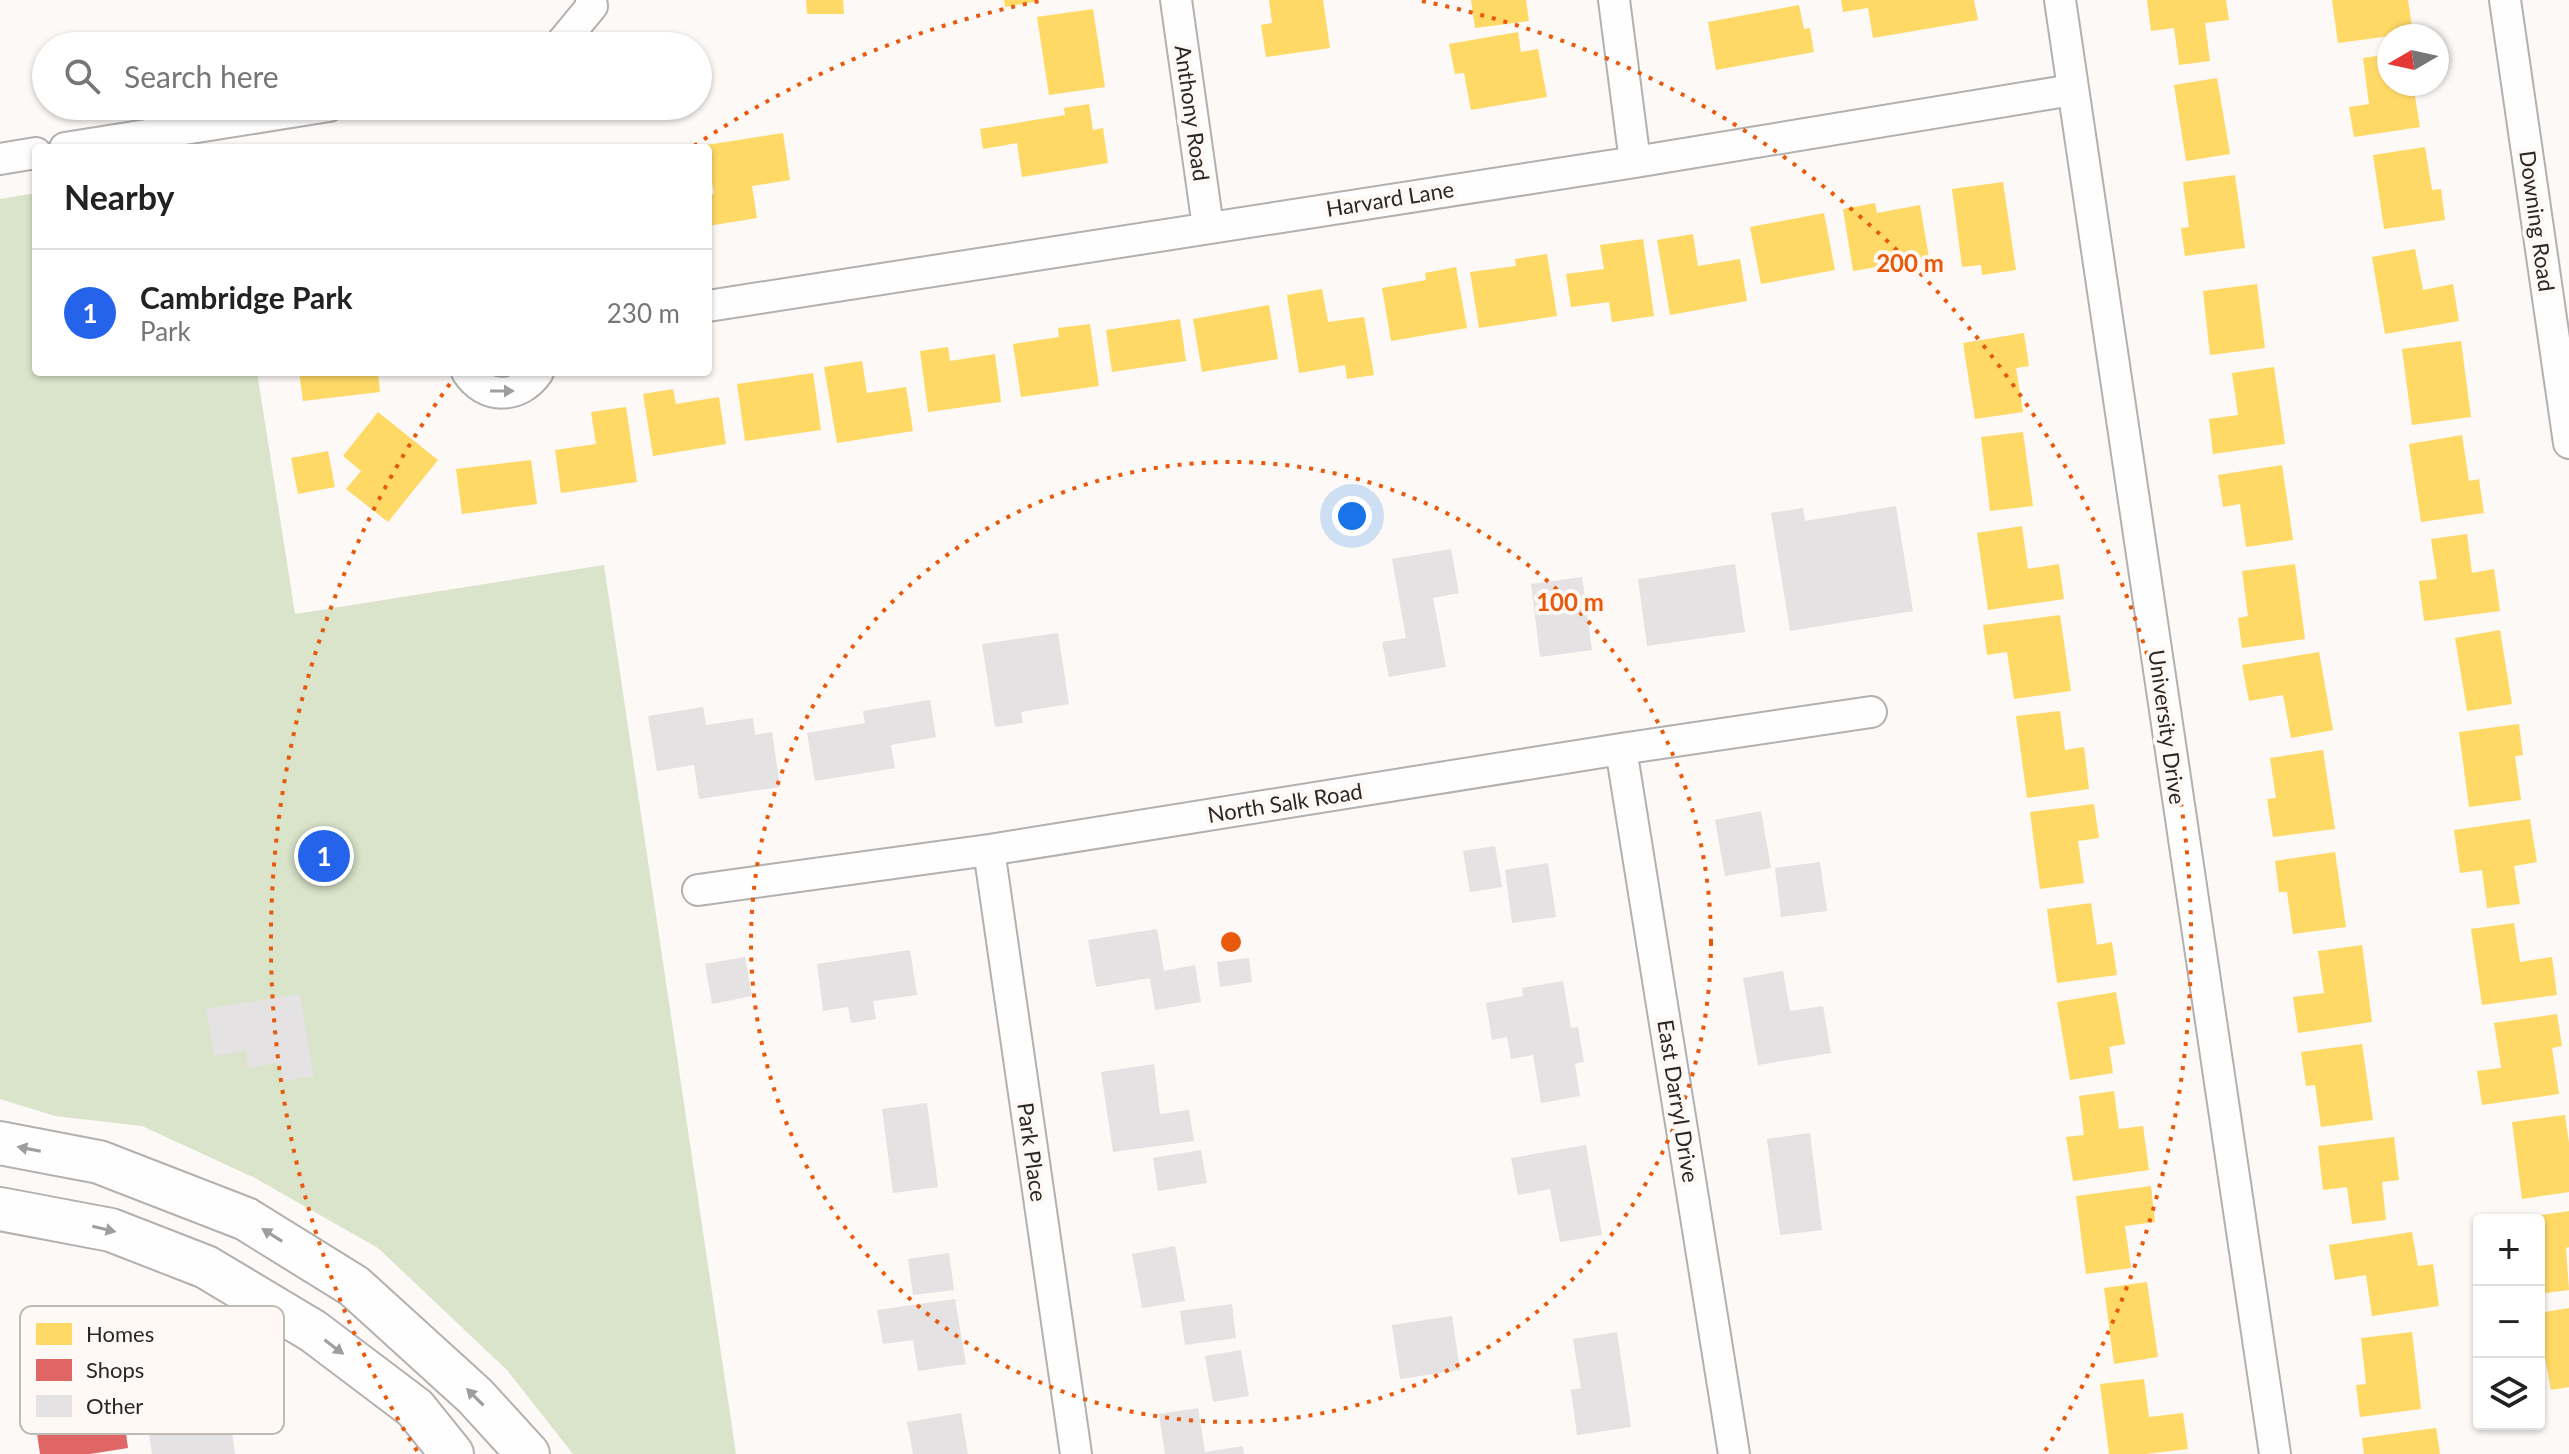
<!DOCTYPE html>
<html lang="en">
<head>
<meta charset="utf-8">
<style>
	body { margin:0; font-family:Lato,sans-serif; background:#f6f6f6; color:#222 }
	.controls { position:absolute; right:24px; bottom:24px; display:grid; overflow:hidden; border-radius:8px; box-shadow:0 2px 6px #0004 }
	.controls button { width:72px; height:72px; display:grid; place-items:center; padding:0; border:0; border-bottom:2px solid #e0e0e0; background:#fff; color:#222; font:40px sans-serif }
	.compass { position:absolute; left:2377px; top:24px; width:72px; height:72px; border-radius:50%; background:#fff; box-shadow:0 2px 6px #0004; rotate:261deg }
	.you { position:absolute; left:1352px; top:516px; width:28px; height:28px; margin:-20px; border:6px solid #fff; border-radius:50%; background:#1a73e8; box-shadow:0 0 0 12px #1a73e833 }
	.badge { display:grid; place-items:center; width:52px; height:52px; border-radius:50%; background:#2563eb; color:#fff; font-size:26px; font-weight:700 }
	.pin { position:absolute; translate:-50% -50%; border:4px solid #fff; box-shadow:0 2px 8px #0006 }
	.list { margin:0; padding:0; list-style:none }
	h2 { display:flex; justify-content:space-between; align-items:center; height:104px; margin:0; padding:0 32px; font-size:34px }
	h2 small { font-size:26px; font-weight:400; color:#767676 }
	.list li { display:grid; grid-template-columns:52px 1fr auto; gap:24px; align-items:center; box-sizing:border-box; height:128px; padding:0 32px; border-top:2px solid #e0e0e0 }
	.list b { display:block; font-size:30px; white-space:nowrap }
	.list p { margin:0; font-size:26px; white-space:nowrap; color:#767676 }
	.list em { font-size:26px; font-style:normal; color:#767676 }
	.icon { flex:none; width:44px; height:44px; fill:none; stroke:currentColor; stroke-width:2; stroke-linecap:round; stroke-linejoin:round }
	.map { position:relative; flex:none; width:2569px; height:1454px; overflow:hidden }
	.search { position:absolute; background:#fff; box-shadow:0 2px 6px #0004; left:32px; top:32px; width:680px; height:88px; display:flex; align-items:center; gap:20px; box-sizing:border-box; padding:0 28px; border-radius:44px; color:#767676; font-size:30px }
	.panel { position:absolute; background:#fff; box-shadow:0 2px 6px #0004; left:32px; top:144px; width:680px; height:232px; border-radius:8px }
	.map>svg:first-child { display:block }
	.green { fill:#d9e4ca }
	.homes { fill:#ffd966 }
	.shops { fill:#e06666 }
	.building { fill:#e4e2e2 }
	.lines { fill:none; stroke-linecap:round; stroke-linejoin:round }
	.minor-casing { stroke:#b3b0af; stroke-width:34 }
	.secondary-casing { stroke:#b3b0af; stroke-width:46 }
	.minor { stroke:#fffefe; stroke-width:30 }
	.secondary { stroke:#fffefe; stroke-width:42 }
	.oneway { fill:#9f9e9d }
	.ring { fill:none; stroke:#e8590c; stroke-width:4; stroke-dasharray:4 8 }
	.labels { text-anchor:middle; stroke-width:8; stroke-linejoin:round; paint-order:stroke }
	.street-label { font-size:22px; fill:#2a2827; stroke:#fff8f4 }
	.key { fill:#fff8f4; stroke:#bfbab6; stroke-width:2 }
	.key-label { font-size:22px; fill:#2a2827 }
	.centre { fill:#e8590c; stroke:#fff8f4; stroke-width:4 }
	.ring-label { font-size:24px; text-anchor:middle; font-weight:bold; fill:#e8590c; stroke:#fff8f4; stroke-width:8; stroke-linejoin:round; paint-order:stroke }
</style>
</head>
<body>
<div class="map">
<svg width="2569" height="1454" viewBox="0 0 2569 1454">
	<rect width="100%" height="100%" fill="#fcf9f7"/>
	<!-- green -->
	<path class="green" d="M36 193V372H257L295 614 604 565 736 1454H573L507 1370 378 1248 255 1178 142 1126 55 1116 0 1099V199Z"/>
	<!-- homes -->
	<path class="homes" d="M806 0H843L844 14H807Z
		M1004 0H1034V2L1005 7Z
		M1269 0H1323L1330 48 1266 57 1261 25 1272 23Z
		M1471 0H1526L1529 21 1475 28Z
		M1841 0H1974L1978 20 1873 38 1868 8 1843 12Z
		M2147 0H2226L2229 20 2205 23 2210 61 2179 65 2174 28 2151 31Z
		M2332 0H2408L2413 33 2338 43Z
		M1799 5 1804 29 1810 28 1814 52 1716 70 1708 22Z
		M1093 9 1105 87 1049 95 1037 17Z
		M1518 32 1521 52 1538 49 1547 97 1471 110 1464 73 1455 74 1449 44Z
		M2389 54V84H2413L2420 127 2354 137 2349 107 2369 104 2363 58Z
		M2217 78 2230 154 2186 161 2174 85Z
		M1089 104 1093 130 1103 128 1108 163 1022 177 1017 143 983 149 980 129 1065 115 1064 108Z
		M783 133 790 180 752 186 757 218 708 226V195L714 194 706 145Z
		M2425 147 2432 190 2441 189 2445 220 2384 229 2373 155Z
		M2235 175 2245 248 2185 256 2181 228 2189 227 2183 182Z
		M2003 182 2016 270 1982 275 1981 265 1962 267 1952 189Z
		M1875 203 1877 213 1920 205 1929 258 1853 271 1843 209Z
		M1824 213 1835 270 1761 284 1750 227Z
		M1693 234 1698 266 1740 259 1747 301 1670 315 1657 240Z
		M1643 239 1654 316 1612 322 1609 302 1571 307 1566 274 1604 269 1600 245Z
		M2415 249 2423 290 2453 284 2459 321 2385 334 2372 257Z
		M1547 254 1557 316 1479 328 1470 272 1516 266 1515 259Z
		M1456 267 1467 328 1391 341 1382 288 1426 280 1425 273Z
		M2257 284 2265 348 2210 355 2203 291Z
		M1322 289 1328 322 1364 317 1374 375 1347 379 1345 365 1299 373 1287 295Z
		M1269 305 1278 359 1202 372 1193 319Z
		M1180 319 1186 361 1112 372 1106 330Z
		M1090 324 1099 386 1021 397 1013 344 1059 337 1058 328Z
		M2024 333 2029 366 2016 368 2023 412 1975 419 1963 343Z
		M2461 341 2471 417 2412 425 2402 349Z
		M948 347 950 361 995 354 1001 402 928 412 920 351Z
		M862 361 867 393 906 387 913 431 837 443 824 367Z
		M2274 367 2285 444 2213 454 2209 419 2238 415 2232 373Z
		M299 372H378L380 392 303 401Z
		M813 373 821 430 745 441 737 384Z
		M673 389 676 404 719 397 726 444 653 456 643 394Z
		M626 407 637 482 561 493 555 450 596 444 591 412Z
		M378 412 438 460 388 522 346 489 361 471 343 456Z
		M2023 432 2033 506 1990 511 1981 437Z
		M2462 435 2469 481 2479 479 2484 513 2421 522 2409 444Z
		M328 451 335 487 298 494 291 458Z
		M531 460 537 504 462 514 456 469Z
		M2282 465 2293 540 2246 547 2240 504 2223 507 2218 475Z
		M2022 526 2028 569 2059 564 2064 599 1988 610 1977 533Z
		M2467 534 2472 573 2494 569 2500 611 2424 621 2419 581 2437 579 2431 539Z
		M2295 564 2305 639 2242 648 2238 618 2248 616 2242 571Z
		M2060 615 2071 691 2014 699 2007 652 1987 655 1983 625Z
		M2500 630 2512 704 2467 711 2455 638Z
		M2319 652 2333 730 2291 738 2283 695 2249 701 2242 665Z
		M2060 711 2065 750 2084 747 2089 789 2027 798 2016 716Z
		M2519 724 2523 755 2515 756 2521 800 2469 807 2459 732Z
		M2323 750 2335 829 2273 837 2267 799 2276 798 2270 758Z
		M2094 804 2099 838 2078 841 2084 883 2040 889 2030 812Z
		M2530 819 2537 862 2514 866 2520 904 2487 908 2482 870 2460 873 2454 830Z
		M2335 852 2346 927 2293 934 2287 892H2279L2275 861Z
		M2091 903 2097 945 2112 942 2117 975 2057 983 2047 909Z
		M2514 923 2520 962 2552 957 2557 995 2482 1005 2471 929Z
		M2362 945 2372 1022 2298 1033 2293 997 2324 993 2318 951Z
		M2116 992 2125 1044 2109 1047 2113 1073 2070 1080 2057 1002Z
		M2557 1014 2562 1046 2552 1048 2559 1094 2482 1105 2477 1071 2501 1068 2494 1023Z
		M2362 1044 2373 1120 2321 1127 2315 1085 2306 1086 2301 1052Z
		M2114 1091 2119 1129 2143 1126 2149 1170 2073 1181 2066 1137 2084 1135 2079 1096Z
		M2565 1115 2569 1143V1192L2522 1199 2512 1122Z
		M2394 1137 2399 1180 2382 1182 2386 1220 2352 1224 2347 1187 2323 1190 2318 1146Z
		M2151 1186 2155 1222 2125 1226 2131 1268 2086 1274 2076 1196Z
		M2569 1211V1247L2566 1248 2569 1290 2539 1294V1220L2521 1218Z
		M2412 1232 2418 1266 2433 1264 2439 1306 2372 1316 2366 1275 2335 1280 2329 1245Z
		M2147 1282 2158 1357 2114 1364 2104 1288Z
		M2569 1308V1387L2551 1390 2539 1326V1313Z
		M2412 1332 2421 1409 2360 1417 2356 1385 2366 1384 2361 1338Z
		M2144 1379 2149 1417 2183 1413 2188 1449 2146 1454H2109L2100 1384Z
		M2436 1428 2440 1454H2364L2362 1438Z"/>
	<!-- shops -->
	<path class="shops" d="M108 1309 128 1448 90 1454H40L21 1322Z"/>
	<!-- building -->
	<path class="building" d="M1896 506 1913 611 1790 631 1771 513 1803 508 1805 521Z
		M1451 549 1459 593 1433 598 1446 667 1389 677 1382 642 1406 638 1392 559Z
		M1735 564 1745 632 1647 646 1638 579Z
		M1582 577 1592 650 1540 657 1531 584Z
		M1058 633 1069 704 1021 712 1023 723 995 727 982 644Z
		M930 700 936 737 891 745 895 768 815 781 807 733 865 723 863 711Z
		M703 707 706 725 753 718 755 735 772 732 780 787 699 799 694 765 657 771 648 716Z
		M1761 811 1771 868 1725 876 1715 820Z
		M1495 846 1502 887 1470 892 1463 851Z
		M1820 862 1827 911 1781 917 1775 868Z
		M1548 863 1556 917 1512 923 1505 870Z
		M1157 929 1164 971 1195 965 1201 1002 1155 1010 1150 978 1096 987 1088 940Z
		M910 950 917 995 873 1001 876 1019 851 1023 848 1007 823 1011 817 964Z
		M745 957 752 996 712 1004 705 964Z
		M1249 958 1252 982 1220 987 1217 962Z
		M1783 971 1790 1011 1823 1006 1831 1053 1758 1065 1743 978Z
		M1563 981 1571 1028 1578 1027 1584 1062 1575 1064 1580 1096 1541 1103 1533 1055 1511 1059 1507 1037 1492 1040 1486 1003 1523 996 1522 988Z
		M300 994 314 1076 283 1081 280 1063 248 1068 246 1051 214 1056 206 1009Z
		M1154 1064 1160 1114 1189 1110 1194 1141 1113 1152 1101 1072Z
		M927 1103 938 1187 893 1193 882 1109Z
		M1810 1133 1822 1230 1780 1235 1767 1139Z
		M1586 1145 1602 1235 1560 1242 1550 1189 1518 1195 1511 1158Z
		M1201 1150 1207 1183 1158 1191 1153 1158Z
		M1175 1246 1185 1301 1142 1308 1132 1254Z
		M949 1253 954 1290 913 1295 908 1259Z
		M955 1299 966 1364 918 1371 913 1340 883 1344 877 1310Z
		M1232 1304 1236 1338 1185 1345 1180 1311Z
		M132 1316 221 1354 235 1454H152Z
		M1452 1316 1460 1370 1400 1379 1392 1325Z
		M1617 1332 1631 1427 1577 1435 1571 1390 1581 1388 1573 1339Z
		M1241 1350 1249 1396 1213 1402 1205 1356Z
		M1198 1408 1205 1452 1243 1446 1244 1454H1165L1159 1414Z
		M961 1413 968 1454H913L907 1422Z"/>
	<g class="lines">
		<defs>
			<path id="minor" d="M1176 0 1208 227
				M1614 0 1635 162
				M2060 0 2275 1454
				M2505 0 2569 443
				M559 46 592 6 591 0
				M65 148 329 106
				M0 159 36 153
				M708 306 1635 162 2072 90
				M467 372C485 400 520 399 538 372
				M1621 749 1734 1454
				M989 850 1076 1454
				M698 890 989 850 1621 749 1871 712"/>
			<path id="secondary" d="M0 1143 99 1162 246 1219 354 1286 475 1396 528 1454
				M0 1209 111 1230 206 1267 313 1331 415 1408 452 1454"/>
		</defs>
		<!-- minor casing -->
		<use href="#minor" class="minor-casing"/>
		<!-- secondary casing -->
		<use href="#secondary" class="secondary-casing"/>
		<!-- minor -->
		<use href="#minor" class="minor"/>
		<!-- secondary -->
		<use href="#secondary" class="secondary"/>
	</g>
	<!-- one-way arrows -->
	<defs><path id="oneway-solid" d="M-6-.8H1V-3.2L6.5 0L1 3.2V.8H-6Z" transform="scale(2)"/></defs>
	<g class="oneway">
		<use href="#oneway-solid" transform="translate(502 391)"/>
		<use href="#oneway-solid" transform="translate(29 1149) rotate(-169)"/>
		<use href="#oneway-solid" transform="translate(104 1229) rotate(13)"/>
		<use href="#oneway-solid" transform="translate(272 1235) rotate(-148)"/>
		<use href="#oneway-solid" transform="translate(334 1347) rotate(37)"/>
		<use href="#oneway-solid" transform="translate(475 1397) rotate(-135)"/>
	</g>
	<!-- distance rings -->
	<g class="ring">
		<circle cx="1231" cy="942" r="480"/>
		<path d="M417 1451A960 960 0 0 1 454 378M694 146A960 960 0 0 1 1040 1M1422 1A960 960 0 0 1 2045 1451"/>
	</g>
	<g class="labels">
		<!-- street labels -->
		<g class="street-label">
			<text transform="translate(1192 113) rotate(82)" y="8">Anthony Road</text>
			<text transform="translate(1390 199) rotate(-9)" y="8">Harvard Lane</text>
			<text transform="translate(2537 221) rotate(82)" y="8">Downing Road</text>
			<text transform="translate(2167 727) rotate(82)" y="8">University Drive</text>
			<text transform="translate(1285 803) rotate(-9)" y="8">North Salk Road</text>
			<text transform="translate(1678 1101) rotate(81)" y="8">East Darryl Drive</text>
			<text transform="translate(1032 1152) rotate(82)" y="8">Park Place</text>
		</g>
	</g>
	<!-- legend -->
	<rect x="20" y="1306" width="264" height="128" rx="12" class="key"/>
	<rect x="36" y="1323" width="36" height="22" fill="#ffd966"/>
	<rect x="36" y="1359" width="36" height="22" fill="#e06666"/>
	<rect x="36" y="1395" width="36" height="22" fill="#e4e2e2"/>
	<g class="key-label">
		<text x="86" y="1342">Homes</text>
		<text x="86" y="1378">Shops</text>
		<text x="86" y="1414">Other</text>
	</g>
	<circle cx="1231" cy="942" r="12" class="centre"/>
	<g class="ring-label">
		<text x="1910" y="272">200 m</text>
		<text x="1570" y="611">100 m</text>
	</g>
</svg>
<div class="controls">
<button>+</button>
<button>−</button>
<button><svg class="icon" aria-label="layers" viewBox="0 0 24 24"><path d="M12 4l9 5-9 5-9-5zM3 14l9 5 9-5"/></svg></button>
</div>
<svg class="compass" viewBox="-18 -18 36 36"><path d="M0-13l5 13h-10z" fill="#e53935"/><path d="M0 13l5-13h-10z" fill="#767676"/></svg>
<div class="you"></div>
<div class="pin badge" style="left:324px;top:856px">1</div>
<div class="search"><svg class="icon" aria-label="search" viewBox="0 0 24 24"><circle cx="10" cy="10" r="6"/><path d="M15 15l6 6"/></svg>Search here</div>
<section class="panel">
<h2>Nearby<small></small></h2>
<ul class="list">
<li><span class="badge">1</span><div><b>Cambridge Park</b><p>Park</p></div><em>230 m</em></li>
</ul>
</section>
</div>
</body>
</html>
